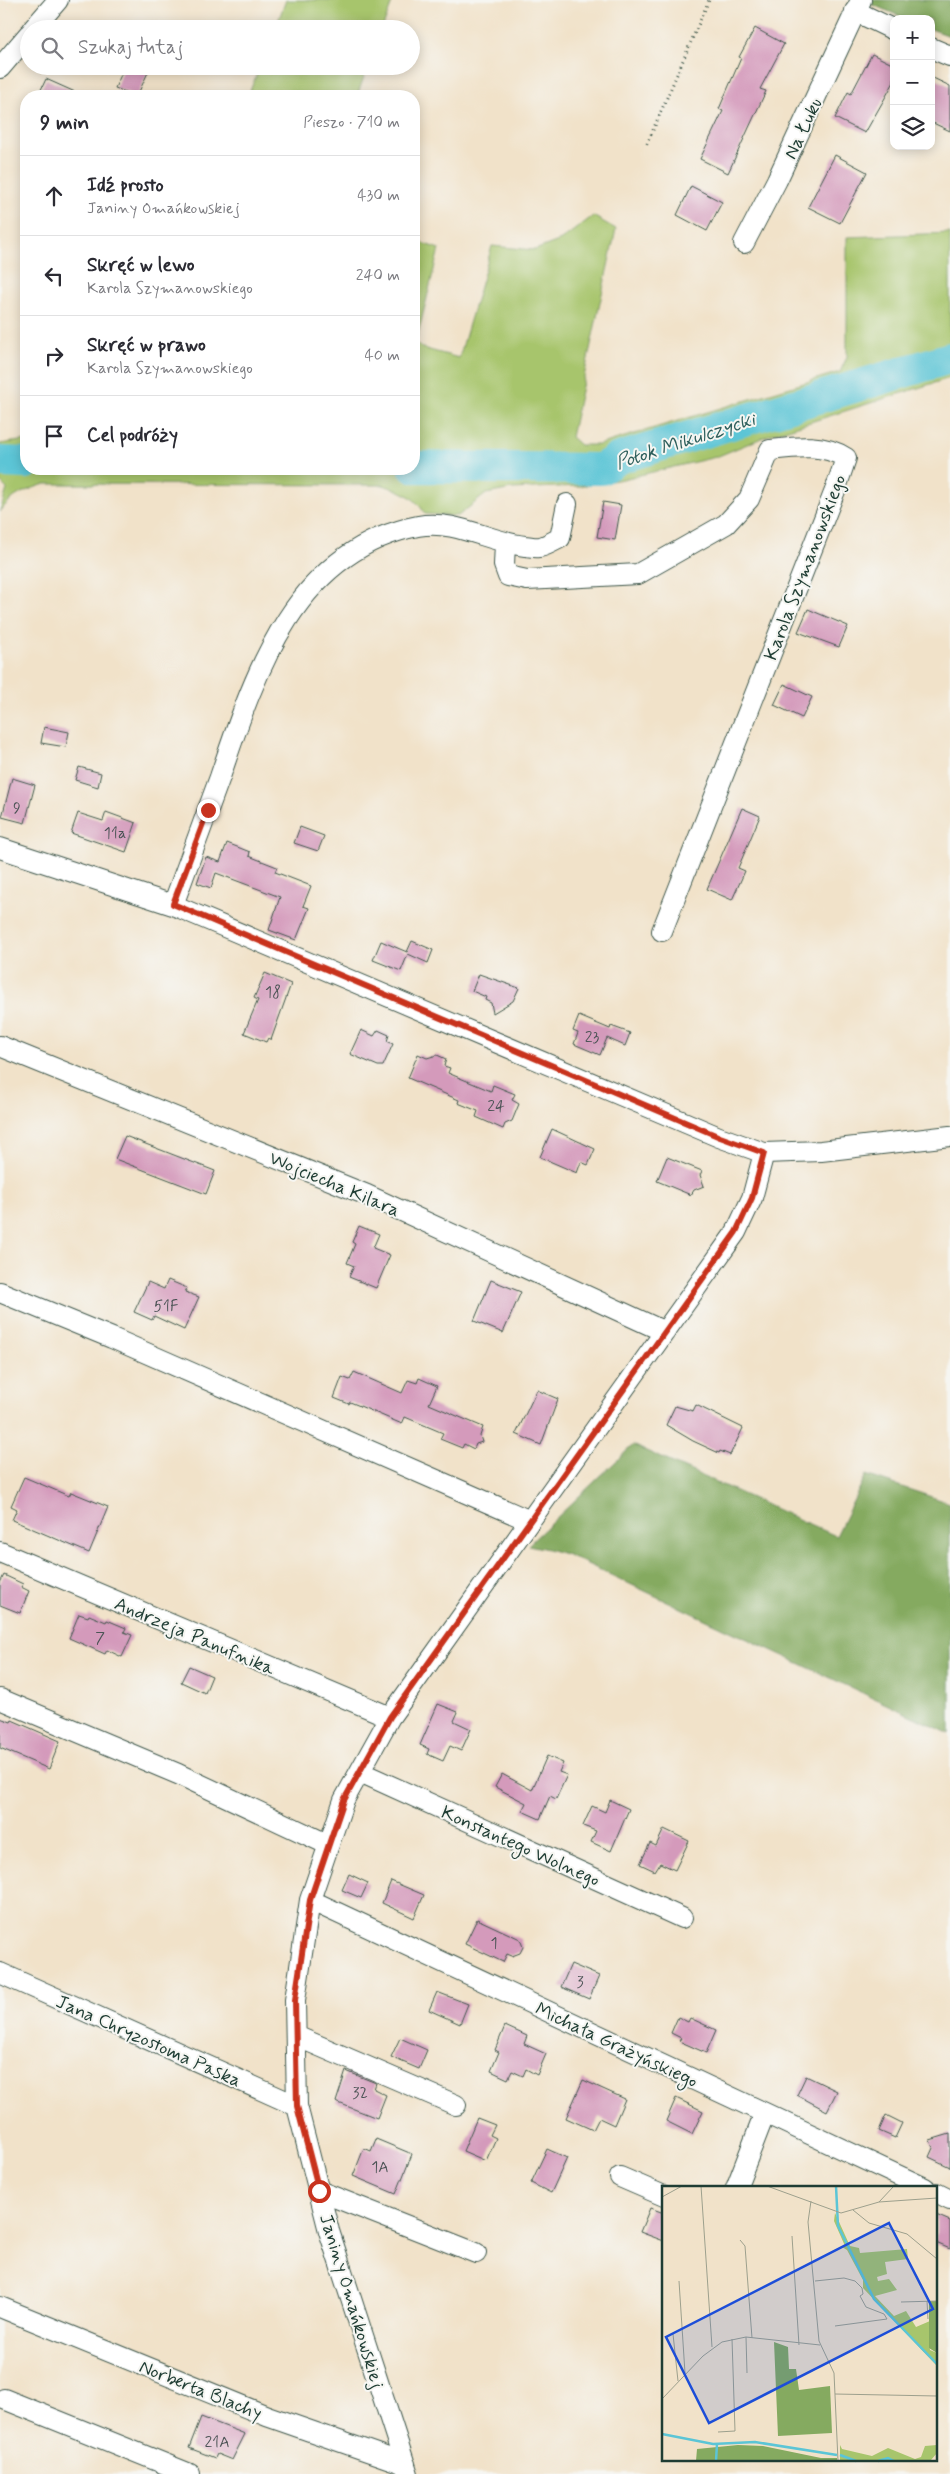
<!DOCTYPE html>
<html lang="pl">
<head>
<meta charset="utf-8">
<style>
	body { margin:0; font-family:Mynerve,sans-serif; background:#f7f7f7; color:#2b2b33 }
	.controls { position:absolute; right:15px; top:15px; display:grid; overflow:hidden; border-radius:10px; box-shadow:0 2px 12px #0003 }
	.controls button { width:45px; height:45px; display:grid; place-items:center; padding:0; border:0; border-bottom:1px solid #e1e1e2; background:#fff; color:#2b2b33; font:25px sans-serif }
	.stop { position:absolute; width:15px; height:15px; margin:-11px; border:4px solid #c8321e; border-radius:50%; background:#fff }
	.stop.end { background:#c8321e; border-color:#fff; box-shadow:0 1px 5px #0008 }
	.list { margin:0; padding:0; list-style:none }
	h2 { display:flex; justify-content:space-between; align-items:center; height:65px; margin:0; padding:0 20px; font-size:21px }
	h2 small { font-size:16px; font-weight:400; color:#7c7c81 }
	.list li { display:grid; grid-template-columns:32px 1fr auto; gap:15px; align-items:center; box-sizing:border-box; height:80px; padding:0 20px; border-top:1px solid #e1e1e2 }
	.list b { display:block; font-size:19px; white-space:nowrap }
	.list p { margin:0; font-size:16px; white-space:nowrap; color:#7c7c81 }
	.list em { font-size:16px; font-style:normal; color:#7c7c81 }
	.icon { flex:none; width:28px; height:28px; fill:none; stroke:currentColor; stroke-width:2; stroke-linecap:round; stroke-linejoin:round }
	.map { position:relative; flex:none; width:950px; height:2474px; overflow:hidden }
	.search { position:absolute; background:#fff; box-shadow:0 2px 12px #0003; left:20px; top:20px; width:400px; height:55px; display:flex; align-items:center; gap:12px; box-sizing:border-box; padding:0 18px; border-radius:28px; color:#7c7c81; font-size:19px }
	.panel { position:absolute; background:#fff; box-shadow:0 2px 12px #0003; left:20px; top:90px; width:400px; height:385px; border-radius:20px }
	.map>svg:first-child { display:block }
	.green { fill:#a7c56c; stroke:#638150 }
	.forest { fill:#85aa60; stroke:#52744a }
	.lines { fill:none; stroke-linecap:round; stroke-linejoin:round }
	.river { stroke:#5bc5d6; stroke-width:32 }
	.building { fill:#d49abb }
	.minor-casing { stroke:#3e564a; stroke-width:22 }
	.path { stroke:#3e564a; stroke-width:3; stroke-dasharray:1 4; stroke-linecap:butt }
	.minor { stroke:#fff; stroke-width:20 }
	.route { stroke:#c8321e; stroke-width:6 }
	.labels { text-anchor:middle; stroke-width:4; stroke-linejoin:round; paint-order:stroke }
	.number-label { font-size:16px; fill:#4c5456 }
	.street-label { font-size:19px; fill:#1f3d34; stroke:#f6f6f2 }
	.water-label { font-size:20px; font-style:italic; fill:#2e5f5c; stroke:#f6f6f2 }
	.inset-river { fill:none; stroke:#5bc5d6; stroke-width:2.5 }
	.inset-road { fill:none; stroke:#9da08d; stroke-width:1 }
	.view { fill:#1d4ed8; fill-opacity:0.15; stroke:#1d4ed8; stroke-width:2.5 }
	.inset-edge { fill:none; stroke:#1f3d34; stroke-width:2.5 }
</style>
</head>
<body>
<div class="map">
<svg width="950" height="2474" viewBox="0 0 950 2474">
	<rect width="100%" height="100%" fill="#f6f6f2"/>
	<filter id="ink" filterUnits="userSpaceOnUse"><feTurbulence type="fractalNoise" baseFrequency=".02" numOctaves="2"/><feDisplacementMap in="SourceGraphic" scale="10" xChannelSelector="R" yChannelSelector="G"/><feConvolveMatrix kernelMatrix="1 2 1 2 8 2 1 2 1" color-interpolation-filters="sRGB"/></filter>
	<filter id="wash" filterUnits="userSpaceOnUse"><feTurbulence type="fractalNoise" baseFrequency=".0096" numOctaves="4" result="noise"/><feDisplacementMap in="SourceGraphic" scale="20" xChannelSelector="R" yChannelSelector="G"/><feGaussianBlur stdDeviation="1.12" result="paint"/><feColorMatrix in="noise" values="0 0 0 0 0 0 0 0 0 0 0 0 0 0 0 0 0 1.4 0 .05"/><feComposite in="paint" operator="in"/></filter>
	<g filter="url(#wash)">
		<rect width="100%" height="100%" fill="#f1e2c9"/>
		<!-- green -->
		<path class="green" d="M286 0H393L382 29H275Z
			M260 66H368L357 96H248Z
			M593 216 616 229 571 437 580 445H598L840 372 847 357V237L950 233V378L769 435 716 457 623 479 580 486 512 489 486 494 458 516 425 514C415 496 401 491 383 485L45 484C27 490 11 495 0 512L7 489 0 482V444L26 440V469H414V240L439 249 416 342 422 348 459 358 492 246 535 250 561 240Z"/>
		<!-- forest -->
		<path class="forest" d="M861 0H950V36L931 29V19H907Z
			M633 1445 836 1536 866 1475 950 1503V1734L568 1555 548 1549 528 1545Z"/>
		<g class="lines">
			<!-- river -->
			<path class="river" d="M0 462 26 463
				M414 467 601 469 619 458 950 358"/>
		</g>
		<g id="blocks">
			<!-- building -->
			<path class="building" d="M755 28 784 44 760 89 766 91 728 173 700 159 723 111 719 109 741 58 739 57Z
				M872 54 894 65V82L865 133 835 118 848 92 851 94Z
				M125 66H151L137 96 115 88Z
				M931 77 950 86V131L931 122Z
				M46 79 84 96H38Z
				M835 155 867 172 840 223 808 207Z
				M691 186 722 202 707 231 677 215Z
				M603 502 621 505 615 540 597 537Z
				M808 609 848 626 839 647 798 632Z
				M784 684 812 697 802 718 774 705Z
				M44 727 69 732 66 747 41 743Z
				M79 767 101 773 98 787 75 780Z
				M12 778 35 785 25 823 2 817Z
				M742 808 760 816 738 868 745 871 732 900 707 889Z
				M106 812 136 823 126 852 71 833 78 813 103 821Z
				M300 827 324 836 318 851 294 843Z
				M227 843 250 852 249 856 277 867 275 872 311 886 303 906 309 908 296 940 269 930 280 897 216 873 211 888 197 883 206 857 220 862Z
				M381 941 407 952 412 941 433 950 428 963 408 954 401 971 373 960Z
				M265 973 291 984 271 1040 268 1038 266 1042 244 1033 258 1000 254 998Z
				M479 974 519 988 513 1001 493 1013 491 1003 485 1000 486 997 472 991Z
				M579 1016 610 1029 611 1026 630 1033 625 1046 607 1038 600 1055 574 1044 578 1033 573 1031Z
				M361 1030 374 1036 378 1030 389 1035 387 1041 393 1044 383 1066H378L350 1054Z
				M418 1054 427 1058 437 1055 446 1059 444 1066 450 1068 448 1073 491 1091 493 1085 515 1094 512 1100 519 1104 512 1121 505 1124 503 1129 476 1117 478 1111 458 1103 459 1100 408 1078Z
				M552 1129 595 1149 588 1165 581 1162 577 1173 540 1157Z
				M125 1136 215 1171 206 1194 115 1159Z
				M667 1157 702 1171 700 1175 704 1186 694 1190 691 1195 657 1181Z
				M359 1226 379 1234 373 1248 390 1255 376 1288 349 1277 354 1266 347 1263 355 1244 352 1242Z
				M168 1280 187 1288 185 1292 199 1297 184 1330 154 1316 152 1320 134 1312 148 1282 164 1289Z
				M491 1280 521 1292 503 1333 474 1321Z
				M354 1372 402 1393 408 1380 417 1383 419 1378 437 1386 429 1404 483 1427 480 1436 482 1442 476 1444 474 1449 464 1444 462 1448 440 1439 443 1433 405 1417 402 1424 360 1406 350 1402 349 1404 334 1398 342 1377 350 1380Z
				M537 1390 558 1399 541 1445 516 1434Z
				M696 1405 743 1428 730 1455 720 1451 719 1453 693 1441 666 1425 675 1406 693 1411Z
				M24 1477 69 1496 71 1492 108 1507 89 1553 12 1520 17 1509 11 1506Z
				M4 1575 23 1584 21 1587 29 1591 20 1613 0 1605V1583Z
				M79 1614 88 1617 89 1615 106 1622 107 1620 126 1628 124 1632 132 1635 122 1657 107 1650 105 1654 69 1638Z
				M189 1666 212 1676 205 1693 181 1682Z
				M438 1704 458 1712 454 1721 471 1729 461 1751 450 1746 443 1761 427 1754 429 1749 420 1745Z
				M0 1718 11 1722 12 1720 60 1741 49 1769 0 1748Z
				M547 1756 563 1763 559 1772 567 1775 556 1799 550 1796 540 1819 522 1811 526 1803 495 1787 502 1774 532 1790Z
				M610 1800 629 1809 611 1851 591 1842 596 1831 583 1826 592 1806 605 1812Z
				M664 1829 689 1841 675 1870 660 1863 655 1871 640 1864 650 1843 656 1846Z
				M349 1874 368 1883 361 1898 342 1890Z
				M391 1881 424 1895 414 1918 382 1903Z
				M477 1919 520 1939 523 1947 520 1953 512 1956 507 1954 503 1962 465 1944Z
				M571 1964 599 1976 589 1999 561 1987Z
				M437 1992 468 2004 460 2024 429 2010Z
				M678 2017 688 2022 690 2018 716 2030 706 2053 679 2041 681 2038 671 2033Z
				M505 2026 527 2036 524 2044 546 2054 537 2075 526 2069 523 2076 512 2071 508 2079 491 2071 499 2052 495 2050Z
				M400 2038 427 2050 419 2069 391 2057Z
				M346 2071 376 2083 374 2089 386 2095 377 2118 336 2102Z
				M806 2076 837 2091 827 2111 797 2095Z
				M583 2080 625 2099 614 2125 599 2118 593 2130 566 2118Z
				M676 2098 703 2111 692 2134 666 2121Z
				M886 2115 902 2123 895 2138 879 2131Z
				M477 2118 495 2125 490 2135 496 2138 486 2161 463 2151Z
				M950 2134V2167L929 2157 933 2148 930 2140Z
				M376 2139 412 2154 396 2194 353 2176 364 2148 371 2151Z
				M547 2149 567 2158 551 2193 531 2183Z
				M650 2208 664 2213V2241L640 2232Z
				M936 2215 950 2221V2249L936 2243Z
				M201 2417 245 2434 232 2460 217 2454 215 2458 189 2448Z"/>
		</g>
	</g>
	<g filter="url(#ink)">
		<use href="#blocks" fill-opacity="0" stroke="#3e564a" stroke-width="1"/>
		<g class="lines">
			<defs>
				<path id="minor" d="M855 11 894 30
					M33 29 58 0
					M931 48 950 56
					M0 68 29 34
					M744 243 777 180 861 0
					M505 543 504 565 508 576 527 580 638 574 726 524 749 499 770 450C796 447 823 443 846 458L836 488 662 931
					M0 848 173 905 719 1137 764 1153 821 1151 950 1136
					M173 905C189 862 205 819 220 777 255 673 295 550 418 526 455 519 489 542 525 546 529 546 535 548 540 547 546 546 554 541 560 538L567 504
					M0 1046 367 1195 665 1332
					M0 1292 112 1338 530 1521
					M0 1552 390 1717
					M0 1699 178 1774 329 1845
					M360 1772 682 1918
					M310 1900 925 2188
					M0 1973 297 2106
					M296 2036 456 2105
					M620 2177 664 2196
					M736 2188 765 2113
					M319 2191 476 2253
					M936 2193 950 2200
					M0 2307 267 2416 405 2464
					M4 2399 190 2474
					M408 2474 329 2231 297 2106 295 2000 310 1900 344 1800 390 1717 736 1232 752 1198 764 1153"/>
			</defs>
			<!-- minor casing -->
			<use href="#minor" class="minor-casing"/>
			<!-- path -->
			<path class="path" d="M647 144 709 0"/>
			<!-- minor -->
			<use href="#minor" class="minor"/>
		</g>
	</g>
	<g class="lines" filter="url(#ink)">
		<!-- route -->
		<path class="route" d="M208 810 173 904 720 1137 764 1153 752 1198 736 1232 390 1717 344 1800 310 1900 295 2000 297 2106 319 2191"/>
	</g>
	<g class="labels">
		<!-- number labels -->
		<g class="number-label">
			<text x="17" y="813">9</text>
			<text x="115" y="838">11a</text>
			<text x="273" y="997">18</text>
			<text x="592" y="1042">23</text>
			<text x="496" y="1111">24</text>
			<text x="166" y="1311">51F</text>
			<text x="100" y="1643">7</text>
			<text x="494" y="1948">1</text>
			<text x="580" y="1987">3</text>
			<text x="360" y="2098">32</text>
			<text x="380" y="2172">1A</text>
			<text x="217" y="2447">21A</text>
		</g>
		<!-- street labels -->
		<g class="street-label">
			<text transform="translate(802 128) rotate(-65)" y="7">Na Łuku</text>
			<text transform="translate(804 567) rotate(-69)" y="7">Karola Szymanowskiego</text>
			<text transform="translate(335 1183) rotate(23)" y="7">Wojciecha Kilara</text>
			<text transform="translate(195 1635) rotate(23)" y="7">Andrzeja Panufnika</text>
			<text transform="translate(521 1845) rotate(24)" y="7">Konstantego Wolnego</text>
			<text transform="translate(149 2040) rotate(24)" y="7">Jana Chryzostoma Paska</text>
			<text transform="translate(617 2044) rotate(25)" y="7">Michała Grażyńskiego</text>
			<text transform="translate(353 2301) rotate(73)" y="7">Janiny Omańkowskiej</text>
			<text transform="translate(201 2389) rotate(22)" y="7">Norberta Blachy</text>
		</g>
		<!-- water labels -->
		<g class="water-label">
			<text transform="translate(685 440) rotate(-18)" y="7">Potok Mikulczycki</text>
		</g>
	</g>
	<!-- overview -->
	<g transform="translate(662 2186)">
		<rect width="275" height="275" fill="#f1e2c9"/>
		<path d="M173 27 188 60 197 62 198 67 245 63 246 73 223 76 225 88 215 91 216 95 227 93 235 104 213 110 232 130 244 125 254 141 268 135 267 157 268 164 275 167V180L201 102V94L185 64 180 61 183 60 172 35ZM178 259 180 263 210 270 226 262 253 273 259 271 263 260 275 259V267L269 274 275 275 178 274Z" fill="#a7c56c"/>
		<path d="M267 115H275V167L267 162ZM112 156 126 161 127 183H134L137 204 168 200 170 247 116 250ZM76 259 101 260 159 272H175V275H34L35 263Z" fill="#85aa60"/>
		<path class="inset-river" d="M174 0 176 40 212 113 275 178M0 248 51 258 93 256 175 269M178 269 194 275M54 275 55 258M216 275 226 272 232 275"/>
		<path class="inset-road" d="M39 0 50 161M105 0 179 27 217 16 232 0M0 11 20 0M149 15 146 36 157 155 172 187 176 275M217 16 275 12M191 24 207 37 245 48 275 73M130 50 137 159M78 54 83 60 90 152M17 95 23 187M153 95 182 92 193 95 200 102 201 108 198 110 204 121 222 128 225 133 173 140M265 115 266 133M239 116 275 115M11 148 16 195M84 151 85 187M173 208 275 210M0 213 41 170 60 156 84 151 158 159M56 246 73 245 70 153"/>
		<path class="view" d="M227 37 271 123 47 237 4 151Z"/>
		<rect width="275" height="275" class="inset-edge"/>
	</g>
</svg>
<div class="controls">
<button>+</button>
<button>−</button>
<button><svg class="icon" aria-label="layers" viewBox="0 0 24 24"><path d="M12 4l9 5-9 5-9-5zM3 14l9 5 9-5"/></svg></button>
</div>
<div class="stop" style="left:319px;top:2191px"></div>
<div class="stop end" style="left:208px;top:810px"></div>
<div class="search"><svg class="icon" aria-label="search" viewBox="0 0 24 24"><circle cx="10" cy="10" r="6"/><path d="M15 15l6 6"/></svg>Szukaj tutaj</div>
<section class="panel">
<h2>9 min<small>Pieszo · 710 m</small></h2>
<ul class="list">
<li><svg class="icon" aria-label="ahead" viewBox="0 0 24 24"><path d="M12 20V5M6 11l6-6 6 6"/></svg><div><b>Idź prosto</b><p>Janiny Omańkowskiej</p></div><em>430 m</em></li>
<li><svg class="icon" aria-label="left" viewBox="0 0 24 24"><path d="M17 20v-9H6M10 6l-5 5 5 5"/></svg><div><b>Skręć w lewo</b><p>Karola Szymanowskiego</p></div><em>240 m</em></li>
<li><svg class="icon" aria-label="right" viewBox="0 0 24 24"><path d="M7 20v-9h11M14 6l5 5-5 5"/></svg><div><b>Skręć w prawo</b><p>Karola Szymanowskiego</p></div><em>40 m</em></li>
<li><svg class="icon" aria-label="arrive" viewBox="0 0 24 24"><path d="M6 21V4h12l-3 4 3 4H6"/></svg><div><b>Cel podróży</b></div></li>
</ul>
</section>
</div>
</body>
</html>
